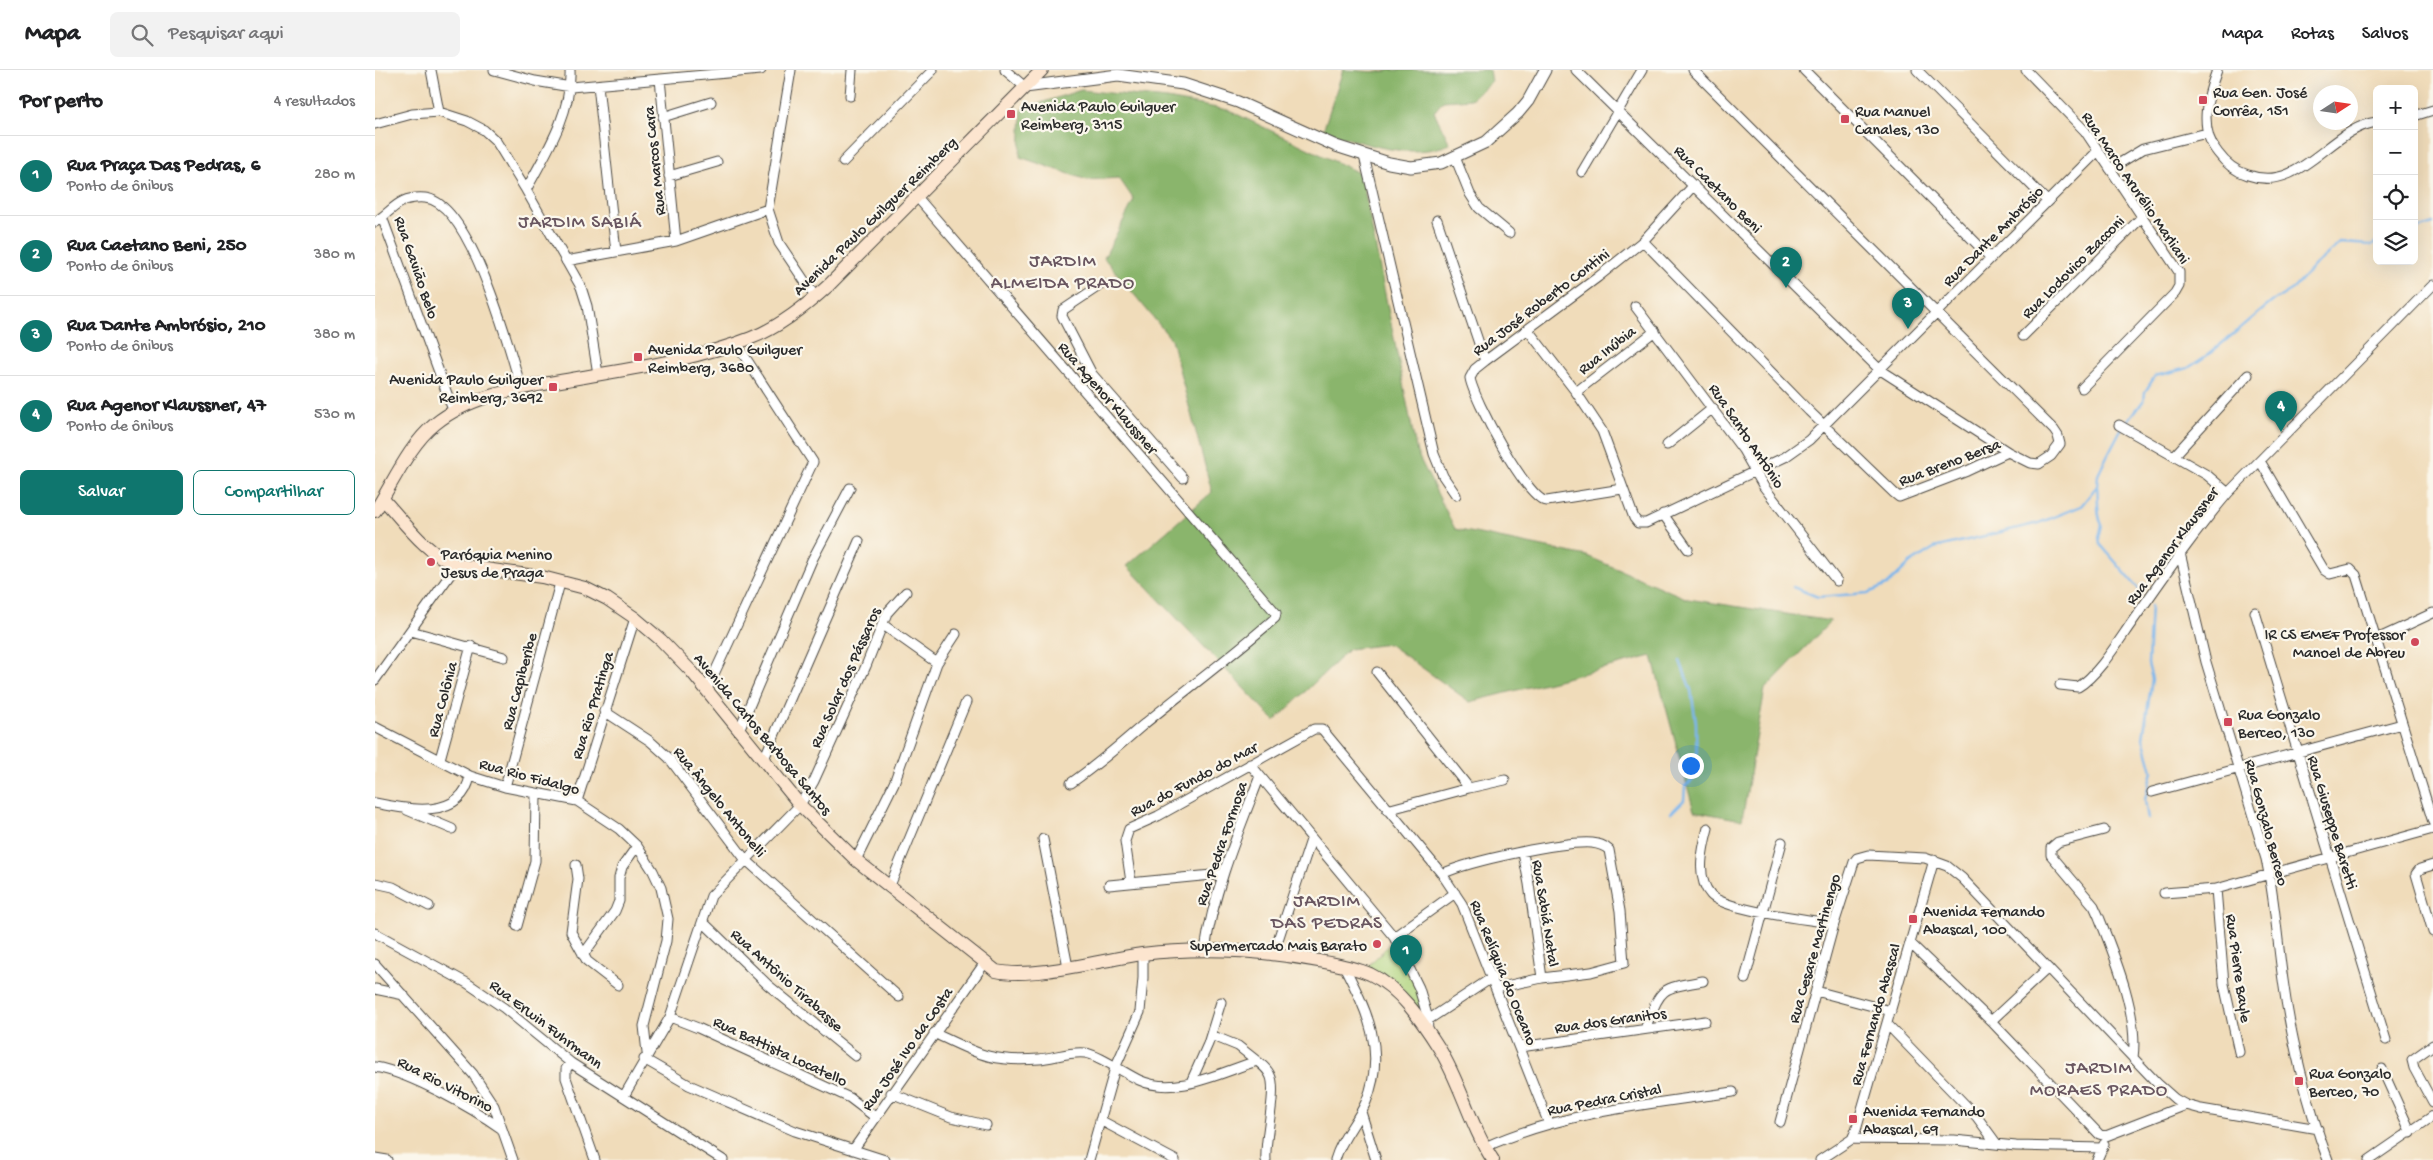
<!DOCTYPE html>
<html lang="pt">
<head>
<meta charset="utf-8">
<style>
	body { margin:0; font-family:"Gochi Hand",sans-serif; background:#f2f2f2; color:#202124 }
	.controls { position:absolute; right:15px; top:15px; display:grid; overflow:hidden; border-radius:8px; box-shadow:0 5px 20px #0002 }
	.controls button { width:45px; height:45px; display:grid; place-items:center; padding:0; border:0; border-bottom:1px solid #e0e0e0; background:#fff; color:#202124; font:25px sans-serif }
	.compass { position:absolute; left:1938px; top:15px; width:45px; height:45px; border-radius:50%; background:#fff; box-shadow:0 5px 20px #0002; rotate:78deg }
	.you { position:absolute; left:1315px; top:695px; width:18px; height:18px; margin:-12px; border:4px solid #fff; border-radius:50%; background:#1a73e8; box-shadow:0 0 0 8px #1a73e833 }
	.badge { display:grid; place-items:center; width:32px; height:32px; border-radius:50%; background:#0f766e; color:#fff; font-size:16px; font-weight:700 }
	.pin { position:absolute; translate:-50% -41px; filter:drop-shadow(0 1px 2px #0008) }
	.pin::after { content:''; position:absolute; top:26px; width:18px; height:15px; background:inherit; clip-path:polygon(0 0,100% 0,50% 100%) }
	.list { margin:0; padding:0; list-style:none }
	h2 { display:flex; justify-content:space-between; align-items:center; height:65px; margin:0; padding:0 20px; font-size:21px }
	h2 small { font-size:16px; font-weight:400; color:#757577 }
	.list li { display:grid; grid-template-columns:32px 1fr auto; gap:15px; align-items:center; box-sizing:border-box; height:80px; padding:0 20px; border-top:1px solid #e0e0e0 }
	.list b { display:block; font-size:19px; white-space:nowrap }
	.list p { margin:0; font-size:16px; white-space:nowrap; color:#757577 }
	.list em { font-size:16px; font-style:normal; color:#757577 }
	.actions { display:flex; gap:10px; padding:15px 20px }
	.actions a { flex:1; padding:11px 0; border:1px solid #0f766e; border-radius:8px; text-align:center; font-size:18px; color:#0f766e }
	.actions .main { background:#0f766e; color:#fff }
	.icon { flex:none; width:28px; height:28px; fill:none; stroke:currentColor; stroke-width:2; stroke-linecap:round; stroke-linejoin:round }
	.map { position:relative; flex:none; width:2058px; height:1090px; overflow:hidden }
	header { display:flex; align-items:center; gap:30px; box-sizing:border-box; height:70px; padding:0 25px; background:#fff; border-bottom:1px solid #e0e0e0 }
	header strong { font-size:24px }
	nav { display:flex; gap:28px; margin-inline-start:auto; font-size:18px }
	.search { width:350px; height:45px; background:#f2f2f2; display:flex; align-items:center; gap:12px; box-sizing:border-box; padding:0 18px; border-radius:8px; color:#757577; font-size:19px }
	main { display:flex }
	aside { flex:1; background:#fff }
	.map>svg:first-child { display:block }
	.green { fill:#aed37c; stroke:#6c7f54 }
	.forest { fill:#8ab56c; stroke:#5a704c }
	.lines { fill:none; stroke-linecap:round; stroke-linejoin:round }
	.stream { stroke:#7bb6ec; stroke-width:2.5 }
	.minor-casing { stroke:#494640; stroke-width:11 }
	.tertiary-casing { stroke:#494640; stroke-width:13 }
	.secondary-casing { stroke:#494640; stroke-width:14 }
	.minor { stroke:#fff; stroke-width:9 }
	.tertiary { stroke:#fff; stroke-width:11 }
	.secondary { stroke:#fce5cf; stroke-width:12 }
	.poi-dot { fill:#d1495b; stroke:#fbf7ec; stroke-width:2 }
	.labels { text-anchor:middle; stroke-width:4.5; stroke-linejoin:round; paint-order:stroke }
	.poi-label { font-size:16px; fill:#2b2b2b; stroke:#fbf7ec; text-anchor:start }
	.street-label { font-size:16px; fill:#2b2b2b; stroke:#fbf7ec }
	.quarter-label { font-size:19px; letter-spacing:1px; fill:#695660; stroke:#fbf7ec }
</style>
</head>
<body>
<header>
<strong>Mapa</strong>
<div class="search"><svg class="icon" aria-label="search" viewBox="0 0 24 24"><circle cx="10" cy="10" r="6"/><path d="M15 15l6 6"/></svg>Pesquisar aqui</div>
<nav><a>Mapa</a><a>Rotas</a><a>Salvos</a></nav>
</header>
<main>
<aside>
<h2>Por perto<small>4 resultados</small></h2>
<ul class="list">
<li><span class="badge">1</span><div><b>Rua Praça Das Pedras, 6</b><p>Ponto de ônibus</p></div><em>280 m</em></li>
<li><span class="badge">2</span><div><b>Rua Caetano Beni, 250</b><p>Ponto de ônibus</p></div><em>380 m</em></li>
<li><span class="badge">3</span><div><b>Rua Dante Ambrósio, 210</b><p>Ponto de ônibus</p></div><em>380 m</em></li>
<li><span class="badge">4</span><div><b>Rua Agenor Klaussner, 47</b><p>Ponto de ônibus</p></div><em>530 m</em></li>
</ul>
<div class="actions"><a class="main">Salvar</a><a>Compartilhar</a></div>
</aside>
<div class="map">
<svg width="2058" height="1090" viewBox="0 0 2058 1090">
	<rect width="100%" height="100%" fill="#fbf7ec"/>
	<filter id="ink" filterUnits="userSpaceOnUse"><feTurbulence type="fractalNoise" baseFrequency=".02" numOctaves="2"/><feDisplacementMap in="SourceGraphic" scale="10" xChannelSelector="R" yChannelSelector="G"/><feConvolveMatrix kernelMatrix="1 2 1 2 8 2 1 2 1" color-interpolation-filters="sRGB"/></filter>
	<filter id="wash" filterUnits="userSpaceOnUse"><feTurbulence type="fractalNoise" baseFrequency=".0096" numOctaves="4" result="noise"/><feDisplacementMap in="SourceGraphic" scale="20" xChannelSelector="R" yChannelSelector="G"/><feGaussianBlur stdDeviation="1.12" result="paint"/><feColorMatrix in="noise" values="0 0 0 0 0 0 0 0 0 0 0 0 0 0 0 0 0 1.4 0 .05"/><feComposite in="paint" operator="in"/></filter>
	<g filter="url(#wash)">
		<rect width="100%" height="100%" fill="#f0dcba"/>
		<!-- green -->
		<path class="green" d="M1019 870 1033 895 1051 946 992 897Z"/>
		<!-- forest -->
		<path class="forest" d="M968 0C981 0 1006 4 1016 0H1114L1116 12 1096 29 1068 31 1059 42 1075 74C1033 91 990 73 948 61Z
			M706 20 792 29 853 40 986 104 1042 383 1080 459 1212 486 1313 529 1456 551 1390 619 1367 750 1319 741 1277 586 1095 632 1014 574 974 579 900 651 752 496 837 422 796 269 729 188 759 130 744 108 712 110 645 87 647 39Z"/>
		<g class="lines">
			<!-- stream -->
			<path class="stream" d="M2039 160 2058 154
				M1722 416C1724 430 1721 444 1727 455L1724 467 1725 474 1768 524
				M1418 517 1443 527 1493 523 1512 515 1535 493 1559 478 1664 453 1706 436 1722 416 1723 405 1732 386 1745 361 1769 330 1770 322 1780 306 1813 298 1834 284 1897 232 1918 219 1939 196 1965 173 1997 175 2002 171
				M1296 743 1309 730 1310 716 1316 712 1322 701 1321 653 1316 620 1305 591
				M1773 749 1770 730 1777 701 1768 668 1777 609 1773 594 1776 536"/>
		</g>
	</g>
	<g filter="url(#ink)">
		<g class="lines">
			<defs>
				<path id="minor" d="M56 0 64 42
					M119 0 160 11 196 17 386 0
					M416 0 393 139 404 173 441 228
					M630 0 650 17
					M1201 0 1504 299 1633 382 1655 393 1664 394 1676 386 1685 374 1683 366 1679 360 1318 0
					M1429 0 1615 187
					M1542 0 1672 131
					M1651 0 1710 61 1804 202V216L1800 223 1707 318
					M1842 0C1832 27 1823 59 1843 83 1851 94 1860 101 1873 105 1926 124 1955 58 2002 52
					M285 9 301 171
					M223 15 241 182
					M475 26 477 0
					M2039 46 2058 40
					M288 47 336 32
					M0 54 37 44 64 42 92 51 109 60 121 71 151 120 206 217 212 236 223 304
					M989 86 1059 384 1068 406 1081 425
					M1080 87 1095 124 1104 138 1134 163
					M468 92 558 0
					M1735 99 1768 79 1832 63
					M1207 102 1267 0
					M294 106 342 92
					M1319 115 1268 171 1434 341 1519 423 1524 427 1592 401 1633 382
					M151 120C171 83 197 43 195 0
					M542 127 901 543 900 548C857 586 812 619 768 655 745 675 722 695 696 713
					M7 147 78 340
					M1062 150 1110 291
					M0 152C19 140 23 126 50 128 95 132 135 279 146 318
					M191 191 301 171 393 139
					M727 214 688 240 687 246 717 304 808 408
					M1260 236 1368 380 1389 417 1462 511
					M1153 260 1201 322 1227 361 1259 448 1263 453H1271L1410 387 1434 370 1723 81
					M1648 266 1767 147
					M1201 322 1280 261
					M1744 355 1832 405 1853 423
					M1292 375 1338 338
					M1799 386 1873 305
					M1885 391 1949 500 1955 504 1975 499 1981 505 2058 752
					M1247 419 1172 431C1153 432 1098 328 1095 308L1100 299 1110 291 1223 207 1268 171
					M1288 444 1313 479
					M1805 483 1831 592 1891 789C1900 829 1902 869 1908 910 1915 965 1933 1038 1953 1090
					M1880 542 2011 970
					M507 554 562 593
					M36 561 129 587
					M2002 569 2058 543
					M1002 602 1094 718 1012 740
					M0 610 82 495
					M1685 615 1703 617C1723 605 1743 572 1757 552 1788 508 1818 464 1853 423L2058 215
					M332 619 438 392 361 273
					M229 641 275 671 294 688 370 789 524 927
					M0 657 95 706 130 717 202 731 244 759 262 776 278 801 286 818 293 849 291 871 269 956 272 983
					M364 660 437 490 475 418
					M65 689 96 576
					M388 691 484 471
					M875 694 1019 867 1044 918 1052 945 1053 960
					M130 717 185 513
					M1094 718 1130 710
					M1777 722 2027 654
					M202 731 260 548
					M0 733C33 740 87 750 95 706
					M32 740 77 759
					M1333 758C1328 777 1320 808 1336 825 1351 841 1434 849 1459 854
					M1729 760 1683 772 1676 778V785L1719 836 1724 847C1740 887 1764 945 1758 988
					M668 769 693 897
					M1148 783 1154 814 1167 908
					M481 790 519 713 562 593 581 564
					M201 795 203 809 196 862 212 891 243 915
					M2058 795 2045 799 2041 804 2058 862
					M1067 804C1094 791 1188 771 1217 773 1224 774 1229 775 1234 780L1245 841 1249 893 1216 902 1167 908 1122 918
					M756 812 750 771 754 759 783 746 939 659H947L1067 804 1087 834 1174 1054
					M0 813 18 817 54 836
					M734 815 847 804
					M514 818 591 632
					M1841 819 1849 914 1864 982
					M1789 823 1841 819 2058 759
					M328 852 393 915 480 986
					M142 856 160 791 161 725
					M0 863 92 913 129 938 196 993 348 1090
					M1019 867 1080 823
					M1535 873 1616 951 1724 1064 1731 1066 1811 1035
					M830 880C839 819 863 763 885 706
					M899 882 936 770
					M208 885 240 841 244 831V808L247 797 262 776
					M0 894 98 1004 119 1036 138 1090
					M1370 909 1407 772
					M0 919 29 925
					M1441 921 1516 941
					M295 947 323 958 475 1028 500 1047
					M1053 950 1118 907
					M1616 951 1673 898
					M1513 955 1602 1047 1621 1073
					M1270 959C1287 917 1283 919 1328 911
					M559 963C601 983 616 993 664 989 678 988 696 981 710 983 722 984 751 1004 764 1010 801 1027 846 1002 882 991 887 995 892 998 895 1005 903 1020 889 1069 891 1090
					M836 965 863 976 882 991
					M2058 975 2037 990 2039 998 2058 1033
					M1145 977 1330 951
					M269 989 314 1015 420 1061 510 1090
					M196 993 191 999V1008L220 1090
					M0 997C36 1003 97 1038 127 1059
					M2007 999 2036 1063
					M816 1012 833 974 846 932
					M516 1023 576 1047 611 1055
					M249 1026 295 947 336 826 425 735 439 711 491 596 512 543 531 522
					M986 1042 1001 1090
					M725 1050 800 1090
					M1405 1052 1459 854 1479 792 1482 788 1493 785 1550 788 1572 796 1587 808 1782 1013 1800 1029 1811 1035 1826 1039 1943 1059
					M1477 1069 1579 1070 1641 1076 1727 1078
					M1110 1077C1188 1042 1274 1034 1358 1022
					M478 1080 609 894
					M0 1088 12 1090
					M714 1090 740 998 765 942 768 908V884
					M960 1090C966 1068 982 1053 991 1032 1012 981 992 941 969 896
					M1445 1090 1477 1069 1481 1060 1559 790
					M1722 1090 1729 1074
					M1994 1090 2058 1046"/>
				<path id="tertiary" d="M650 17 743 5 808 14 863 32 961 76 1014 93 1036 97 1066 93 1111 72 1143 43 1153 31 1170 0"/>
				<path id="secondary" d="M8 429C30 453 51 484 82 495L167 507 210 518 232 529 260 548 286 570 317 602 425 735 481 790 621 901C661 909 726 890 767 884 827 877 885 880 944 891 961 894 979 897 995 904 1025 918 1047 951 1064 978 1086 1013 1095 1056 1118 1090
					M0 441C18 413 34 375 60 354 93 327 139 319 180 312 244 300 315 292 376 268 405 257 431 236 454 215L667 0"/>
			</defs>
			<!-- minor casing -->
			<use href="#minor" class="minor-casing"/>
			<!-- tertiary casing -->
			<use href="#tertiary" class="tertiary-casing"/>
			<!-- secondary casing -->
			<use href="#secondary" class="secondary-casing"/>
			<!-- minor -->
			<use href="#minor" class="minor"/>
			<!-- tertiary -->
			<use href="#tertiary" class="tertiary"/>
			<!-- secondary -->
			<use href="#secondary" class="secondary"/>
		</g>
	</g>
	<!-- markers -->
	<g class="poi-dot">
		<rect x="1823" y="25" width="10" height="10" rx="2.5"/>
		<rect x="631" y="39" width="10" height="10" rx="2.5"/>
		<rect x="1465" y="44" width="10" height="10" rx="2.5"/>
		<rect x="258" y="282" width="10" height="10" rx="2.5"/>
		<rect x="173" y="312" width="10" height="10" rx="2.5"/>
		<circle cx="56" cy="492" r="5"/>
		<circle cx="2040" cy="572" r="5"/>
		<rect x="1848" y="647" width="10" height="10" rx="2.5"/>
		<rect x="1533" y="844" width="10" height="10" rx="2.5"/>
		<circle cx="1002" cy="874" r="5"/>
		<rect x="1919" y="1006" width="10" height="10" rx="2.5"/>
		<rect x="1473" y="1044" width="10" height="10" rx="2.5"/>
	</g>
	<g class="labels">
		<!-- poi labels -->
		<g class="poi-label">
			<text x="1838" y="27">Rua Gen. José<tspan x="1838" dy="18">Corrêa, 151</tspan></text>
			<text x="646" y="41">Avenida Paulo Guilguer<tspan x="646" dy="18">Reimberg, 3115</tspan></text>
			<text x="1480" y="46">Rua Manuel<tspan x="1480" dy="18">Canales, 130</tspan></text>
			<text x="273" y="284">Avenida Paulo Guilguer<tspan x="273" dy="18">Reimberg, 3680</tspan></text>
			<text x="168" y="314" text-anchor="end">Avenida Paulo Guilguer<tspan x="168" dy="18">Reimberg, 3692</tspan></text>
			<text x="66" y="489">Paróquia Menino<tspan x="66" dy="18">Jesus de Praga</tspan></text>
			<text x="2030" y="569" text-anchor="end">IR CS EMEF Professor<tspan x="2030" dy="18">Manoel de Abreu</tspan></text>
			<text x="1863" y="649">Rua Gonzalo<tspan x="1863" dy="18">Berceo, 130</tspan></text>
			<text x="1548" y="846">Avenida Fernando<tspan x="1548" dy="18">Abascal, 100</tspan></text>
			<text x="992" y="880" text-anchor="end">Supermercado Mais Barato</text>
			<text x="1934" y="1008">Rua Gonzalo<tspan x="1934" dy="18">Berceo, 70</tspan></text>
			<text x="1488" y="1046">Avenida Fernando<tspan x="1488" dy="18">Abascal, 69</tspan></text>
		</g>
		<!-- street labels -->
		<g class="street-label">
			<text transform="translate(278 91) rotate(-96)" y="6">Rua Marcos Cara</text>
			<text transform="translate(1762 117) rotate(56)" y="6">Rua Marco Arurélio Marliani</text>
			<text transform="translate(1344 118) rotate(45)" y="6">Rua Caetano Beni</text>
			<text transform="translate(499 145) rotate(-44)" y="6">Avenida Paulo Guilguer Reimberg</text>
			<text transform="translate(1617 165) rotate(-45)" y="6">Rua Dante Ambrósio</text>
			<text transform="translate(1697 196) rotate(-45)" y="6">Rua Lodovico Zacconi</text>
			<text transform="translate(43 197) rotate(71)" y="6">Rua Gavião Belo</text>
			<text transform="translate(1165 231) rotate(-37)" y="6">Rua José Roberto Contini</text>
			<text transform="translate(1231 279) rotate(-38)" y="6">Rua Inúbia</text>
			<text transform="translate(734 327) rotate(49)" y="6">Rua Agenor Klaussner</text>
			<text transform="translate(1373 365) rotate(56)" y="6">Rua Santo Antônio</text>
			<text transform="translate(1574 391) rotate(-21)" y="6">Rua Breno Bersa</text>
			<text transform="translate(1796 475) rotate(-53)" y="6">Rua Agenor Klaussner</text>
			<text transform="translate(469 607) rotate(-66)" y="6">Rua Solar dos Pássaros</text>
			<text transform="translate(143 611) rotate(-75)" y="6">Rua Capiberibe</text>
			<text transform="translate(66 629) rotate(-75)" y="6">Rua Colônia</text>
			<text transform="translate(216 635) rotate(-73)" y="6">Rua Rio Pratinga</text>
			<text transform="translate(389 663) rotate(50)" y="6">Avenida Carlos Barbosa Santos</text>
			<text transform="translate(155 705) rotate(15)" y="6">Rua Rio Fidalgo</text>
			<text transform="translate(818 708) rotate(-28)" y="6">Rua do Fundo do Mar</text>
			<text transform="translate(346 731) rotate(51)" y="6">Rua Ângelo Antonelli</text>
			<text transform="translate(1893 752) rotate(75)" y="6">Rua Gonzalo Berceo</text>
			<text transform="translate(1959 752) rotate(73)" y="6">Rua Giuseppe Baretti</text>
			<text transform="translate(845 773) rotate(-71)" y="6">Rua Pedra Formosa</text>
			<text transform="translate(1172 843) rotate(81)" y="6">Rua Sabiá Natal</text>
			<text transform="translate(1438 878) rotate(-74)" y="6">Rua Cesare Martinengo</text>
			<text transform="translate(1865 898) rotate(82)" y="6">Rua Pierre Bayle</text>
			<text transform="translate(1130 902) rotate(68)" y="6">Rua Relíquia do Oceano</text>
			<text transform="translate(413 909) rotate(42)" y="6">Rua Antônio Tirabasse</text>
			<text transform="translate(1499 944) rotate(-74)" y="6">Rua Fernando Abascal</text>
			<text transform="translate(1235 949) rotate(-8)" y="6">Rua dos Granitos</text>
			<text transform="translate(172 953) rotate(37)" y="6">Rua Erwin Fuhrmann</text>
			<text transform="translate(531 978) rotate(-55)" y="6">Rua José Ivo da Costa</text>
			<text transform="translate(406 980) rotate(25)" y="6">Rua Battista Locatello</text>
			<text transform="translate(71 1013) rotate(27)" y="6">Rua Rio Vitorino</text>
			<text transform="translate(1229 1028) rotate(-11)" y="6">Rua Pedra Cristal</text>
		</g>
		<!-- quarter labels -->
		<g class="quarter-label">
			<text x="205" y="157">JARDIM SABIÁ</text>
			<text x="688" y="196">JARDIM<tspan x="688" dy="22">ALMEIDA PRADO</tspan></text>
			<text x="952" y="836">JARDIM<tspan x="952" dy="22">DAS PEDRAS</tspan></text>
			<text x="1724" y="1003">JARDIM<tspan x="1724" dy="22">MORAES PRADO</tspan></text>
		</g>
	</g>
</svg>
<div class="controls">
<button>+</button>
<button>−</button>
<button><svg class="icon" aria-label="locate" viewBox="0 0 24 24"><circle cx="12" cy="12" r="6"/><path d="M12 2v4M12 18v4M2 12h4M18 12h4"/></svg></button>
<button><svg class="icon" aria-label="layers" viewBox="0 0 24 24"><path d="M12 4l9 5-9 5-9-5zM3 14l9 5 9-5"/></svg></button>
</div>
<svg class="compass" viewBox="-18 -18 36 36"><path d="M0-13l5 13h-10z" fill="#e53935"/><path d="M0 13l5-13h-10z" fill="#757577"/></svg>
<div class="you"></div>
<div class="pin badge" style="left:1031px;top:906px">1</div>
<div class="pin badge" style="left:1411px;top:218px">2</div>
<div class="pin badge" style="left:1533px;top:259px">3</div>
<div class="pin badge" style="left:1906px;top:362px">4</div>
</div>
</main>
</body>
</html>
